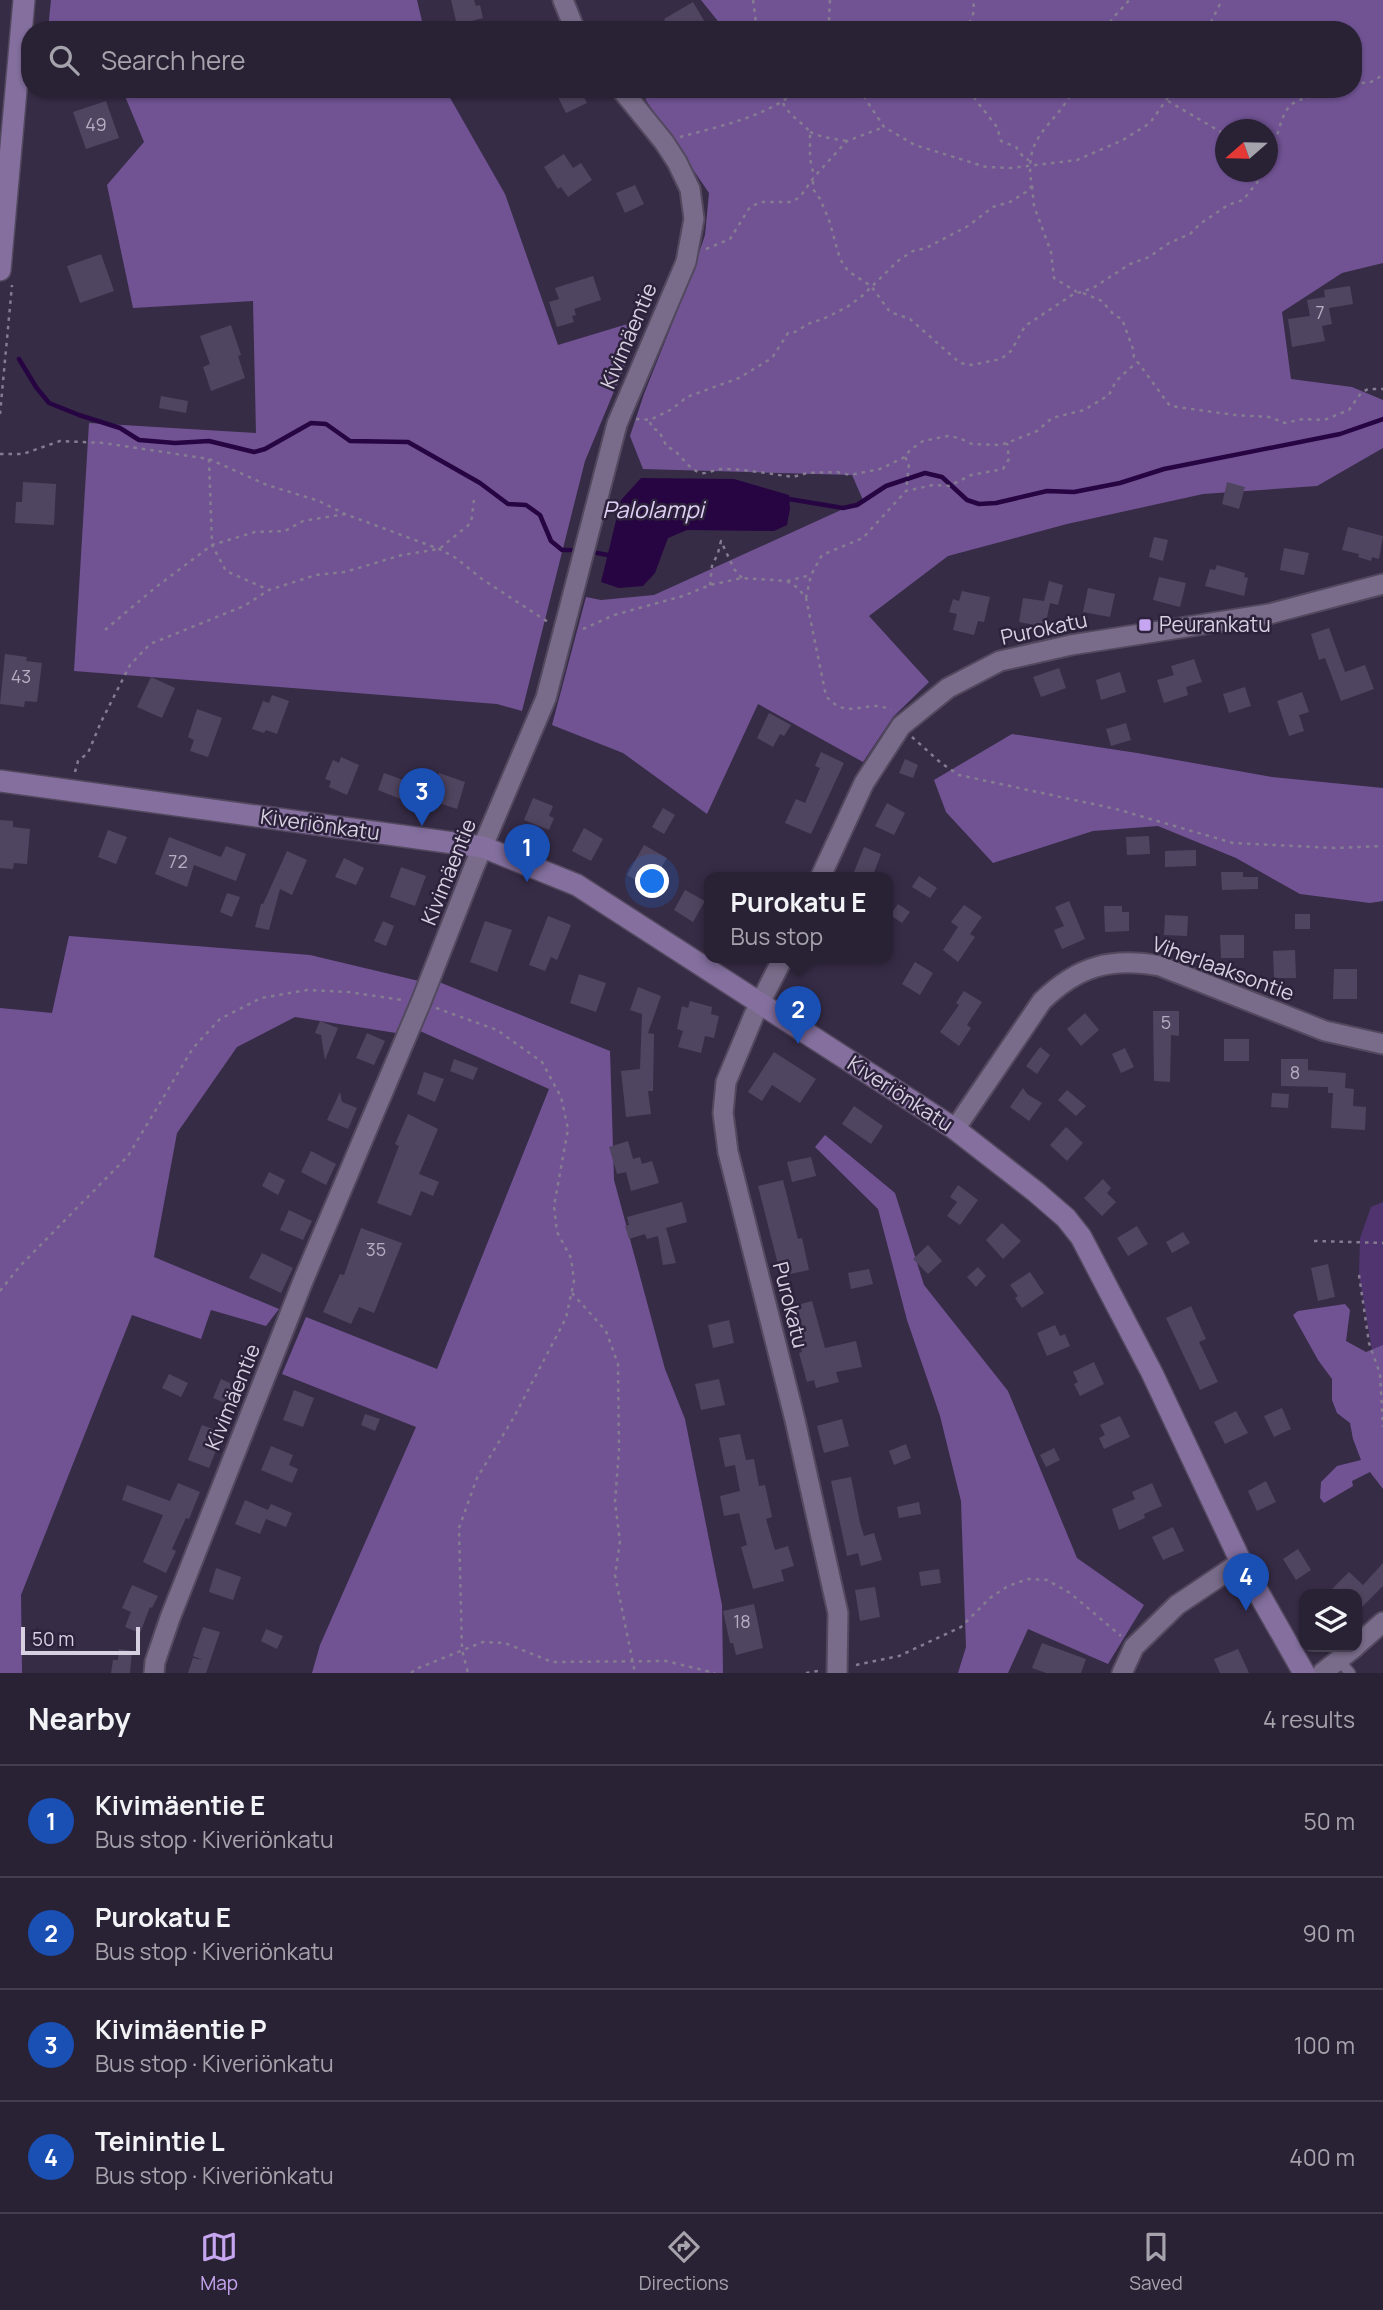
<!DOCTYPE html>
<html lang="en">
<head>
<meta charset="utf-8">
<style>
	body { margin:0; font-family:Manrope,sans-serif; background:#352e40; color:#f1f3f6 }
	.controls { position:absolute; right:21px; bottom:21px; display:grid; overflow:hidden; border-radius:14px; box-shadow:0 2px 5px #0004 }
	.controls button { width:63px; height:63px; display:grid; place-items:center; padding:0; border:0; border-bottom:2px solid #453e4f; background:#292134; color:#f1f3f6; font:35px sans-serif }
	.compass { position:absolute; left:1215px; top:119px; width:63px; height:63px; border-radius:50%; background:#292134; box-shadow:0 2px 5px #0004; rotate:250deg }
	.scale { position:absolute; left:21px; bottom:18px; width:119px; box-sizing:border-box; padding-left:7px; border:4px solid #d7d0e1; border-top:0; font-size:19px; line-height:24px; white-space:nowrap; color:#d7d0e1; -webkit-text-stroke:5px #2d223b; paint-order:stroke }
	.you { position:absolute; left:653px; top:882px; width:24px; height:24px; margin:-18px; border:5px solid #fff; border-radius:50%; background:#1a73e8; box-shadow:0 0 0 10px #1a73e833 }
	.badge { display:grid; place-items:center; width:46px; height:46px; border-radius:50%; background:#c6a6f0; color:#fff; font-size:23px; font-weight:700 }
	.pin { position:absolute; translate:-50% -58px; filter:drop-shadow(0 2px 4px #0008) }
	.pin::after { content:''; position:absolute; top:37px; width:24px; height:21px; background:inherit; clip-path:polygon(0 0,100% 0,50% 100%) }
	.popup { position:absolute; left:704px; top:872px; width:189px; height:91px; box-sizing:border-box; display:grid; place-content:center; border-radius:14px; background:#292134; filter:drop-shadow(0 2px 5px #0005); font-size:23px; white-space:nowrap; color:#a5a3ac }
	.popup b { font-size:26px; color:#f1f3f6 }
	.popup::after { content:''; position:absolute; left:50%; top:100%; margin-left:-14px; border:14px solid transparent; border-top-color:#292134 }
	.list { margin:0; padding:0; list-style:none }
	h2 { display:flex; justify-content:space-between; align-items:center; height:91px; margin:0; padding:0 28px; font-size:30px }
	h2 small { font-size:23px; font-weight:400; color:#a5a3ac }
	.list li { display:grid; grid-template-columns:46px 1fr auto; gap:21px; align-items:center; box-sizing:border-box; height:112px; padding:0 28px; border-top:2px solid #453e4f }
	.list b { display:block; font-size:26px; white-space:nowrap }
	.list p { margin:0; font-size:23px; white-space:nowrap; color:#a5a3ac }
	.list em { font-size:23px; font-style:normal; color:#a5a3ac }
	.icon { flex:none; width:38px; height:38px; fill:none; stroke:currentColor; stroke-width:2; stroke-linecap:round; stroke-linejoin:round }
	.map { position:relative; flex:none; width:1383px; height:1673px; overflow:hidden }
	.search { position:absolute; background:#292134; box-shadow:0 2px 5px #0004; left:21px; right:21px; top:21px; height:77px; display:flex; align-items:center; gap:18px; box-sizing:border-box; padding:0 24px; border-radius:28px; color:#a5a3ac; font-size:26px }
	.sheet { height:539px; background:#292134 }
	nav { display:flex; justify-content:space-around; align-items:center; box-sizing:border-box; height:98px; border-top:2px solid #453e4f; background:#292134; font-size:19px; color:#a5a3ac }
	nav a { display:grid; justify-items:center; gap:4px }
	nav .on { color:#c6a6f0 }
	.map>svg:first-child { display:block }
	.green { fill:#50346f }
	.forest { fill:#715394; fill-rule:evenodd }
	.water { fill:#270542 }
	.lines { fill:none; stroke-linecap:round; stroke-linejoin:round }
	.stream { stroke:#270542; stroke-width:4.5 }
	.building { fill:#504560 }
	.lane-casing { stroke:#53495f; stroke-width:13 }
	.street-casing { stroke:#53495f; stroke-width:23 }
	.secondary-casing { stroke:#53495f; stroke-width:24 }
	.path { stroke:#857c92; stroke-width:2.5; stroke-dasharray:3.5 5; stroke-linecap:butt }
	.lane { stroke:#796c8a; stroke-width:10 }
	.street { stroke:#796c8a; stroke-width:19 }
	.secondary { stroke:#846f9e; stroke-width:21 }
	.poi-dot { fill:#c6a6f0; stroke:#2d223b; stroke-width:2.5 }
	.labels { text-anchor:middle; stroke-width:5; stroke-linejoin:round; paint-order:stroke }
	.number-label { font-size:18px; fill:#b5adc1 }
	.street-label { font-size:21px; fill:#d7d0e1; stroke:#2d223b }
	.poi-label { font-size:21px; fill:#d7d0e1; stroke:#2d223b; text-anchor:start }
	.water-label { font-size:23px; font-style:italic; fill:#dfd0f6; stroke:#2d223b }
</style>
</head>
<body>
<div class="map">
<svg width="1383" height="1673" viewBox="0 0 1383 1673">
	<rect width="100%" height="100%" fill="#372c46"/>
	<!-- green -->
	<path class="green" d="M1383 1202V1347L1372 1350 1359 1275 1360 1238 1371 1207Z"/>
	<!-- forest -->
	<path class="forest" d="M51 0H417L424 30H48Z
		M701 0H1383V263L1342 273 1282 312 1291 379 1352 387 1383 400V448L1317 486 1203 494 1067 524 948 556 869 616 929 682 893 717 863 762 758 704 707 814 623 753 552 725 586 597 601 600 654 595 863 500 852 475 643 469 630 436 644 394 692 274 705 235 709 193 645 99 659 89H1353V30H725ZM1226 130H1268V172H1226Z
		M122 89H445L505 194 558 345 644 319 585 461 522 711 497 704 74 671 89 423 256 433 253 301 133 308 107 185 144 142Z
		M1012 734 1137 753 1272 777 1383 788V901L1370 903 1300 894 1236 858 1158 826 1093 831 993 863 946 812 934 780Z
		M69 936 310 955 419 981 396 1033 295 1017 237 1047 177 1133 154 1257 279 1309 266 1326 211 1310 201 1339 132 1315 21 1595 22 1673H0V1008L52 1013Z
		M439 982 610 1051 614 1180 665 1369 685 1419 722 1605 723 1673H312L320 1645 416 1427 282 1374 306 1317 437 1369 549 1089 420 1031Z
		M825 1135 895 1193 924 1285 1008 1391 1077 1558 1144 1605 1108 1664 1028 1629 1008 1673H958L966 1647 961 1501 940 1416 907 1320 878 1209 815 1147Z
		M1345 1304 1350 1310 1346 1341 1366 1352 1383 1345V1489L1370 1472 1352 1481 1353 1486 1324 1503 1320 1498 1321 1482 1337 1466 1361 1460 1353 1439 1350 1423 1337 1413 1332 1400V1379L1318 1360 1293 1315 1298 1311Z"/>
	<!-- water -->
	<path class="water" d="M641 478 734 479 789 495 790 509 787 525 774 531 687 530 668 538 655 573 643 586 619 588 601 582 621 500Z"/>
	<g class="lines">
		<!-- stream -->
		<path class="stream" d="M19 359 36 387 49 403 79 415 120 428 139 440 175 443 209 441 254 452 265 449 311 423 326 424 350 441 408 442 480 483 508 504 526 505 540 515 551 541 562 550H571
			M789 499 843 508 857 505 886 486 925 473 942 477 967 500 979 504 996 503 1047 491 1074 492 1120 483 1164 469 1340 434 1383 419
			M597 553 608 555"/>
	</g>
	<!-- building -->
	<path class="building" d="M451 0H474L476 6 480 5 483 18 457 25Z
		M693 2 706 24 696 30H670L664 19Z
		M554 89H580L587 103 566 113Z
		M106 101 119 138 86 149 73 112Z
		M564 154 573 168 581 163 592 180 568 197 561 187 558 189 544 167Z
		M635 185 644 204 625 213 616 193Z
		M101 254 114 291 80 303 67 266Z
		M593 276 601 300 574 309 576 315 572 316 574 322 557 327 549 302 559 299 555 288Z
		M1350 286 1353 304 1329 308 1332 324 1322 326 1325 341 1292 347 1288 319 1310 316 1307 300 1325 297 1324 290Z
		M231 325 241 355 238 356 245 378 211 391 203 367 210 364 200 336Z
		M161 396 188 401 186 413 159 408Z
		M23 482 56 484 54 525 15 523 16 502H22Z
		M1227 482 1245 487 1239 509 1222 504Z
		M1348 527 1383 536 1379 559 1372 557 1371 561 1358 557 1359 554 1342 550Z
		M1154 537 1168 540 1163 561 1149 557Z
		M1284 548 1309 553 1304 575 1280 570Z
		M1217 565 1245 573 1244 577 1248 578 1244 596 1205 586 1210 569 1215 570Z
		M1159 577 1186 583 1180 607 1153 600Z
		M1049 581 1063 585 1058 605 1050 603 1045 627 1019 622 1023 598 1044 601Z
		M1088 588 1115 594 1110 617 1083 612Z
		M962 591 990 597 984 622 978 621 974 635 953 630 957 614 949 612 953 599 959 601Z
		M1329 628 1345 672 1365 665 1374 689 1341 701 1325 658 1319 660 1311 634Z
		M5 654 27 657 26 661 42 663 37 702 25 701 24 707 0 704Z
		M1194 659 1202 682 1186 687 1188 695 1164 703 1157 680 1174 675 1171 666Z
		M1059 668 1066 688 1041 697 1033 677Z
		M1120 672 1126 692 1101 700 1096 680Z
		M151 677 175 688 162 718 137 707Z
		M1245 687 1251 706 1229 713 1223 694Z
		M1302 692 1309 712 1299 715 1304 731 1289 736 1277 701Z
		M272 695 289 701 277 734 266 730 264 733 252 729 263 701 269 703Z
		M197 709 222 718 208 757 190 751 194 740 188 737Z
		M769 713 791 725 784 736 780 734 773 747 757 738Z
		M1126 723 1131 740 1111 746 1106 729Z
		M821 752 844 763 811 834 785 823 796 799 805 803 820 768 815 766Z
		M341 757 359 765 347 795 329 787 331 781 325 779 333 760 339 763Z
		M905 759 918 765 913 778 899 773Z
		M384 773 409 782 403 800 378 790Z
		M439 773 465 782 457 809 430 800Z
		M533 798 553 806 549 816 554 818 549 830 524 820Z
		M887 803 905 813 894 835 875 826Z
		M663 808 675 815 664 834 652 827Z
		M0 820 13 821V827L30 829 27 864 14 863 13 869 0 868Z
		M584 828 603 839 591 861 572 851Z
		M108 830 127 837 116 864 98 857Z
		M1149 836 1150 854 1127 855 1126 837Z
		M169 837 221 857 226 846 246 854 236 881 194 865 187 887 155 874Z
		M644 845 667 858 649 888 627 875Z
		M864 847 881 854 872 878 854 872Z
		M1196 850V866L1165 867V851Z
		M287 851 307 860 292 895 280 889 269 930 255 927 261 904H263Z
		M344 858 364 868 356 885 335 877Z
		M401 867 426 876 415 906 390 897Z
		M1221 872H1243V877H1258V889L1222 890Z
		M919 876 937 888 930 898 912 887Z
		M685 890 705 901 693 922 674 910Z
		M227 893 240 897 232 917 220 912Z
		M1069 901 1085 939 1062 949 1054 930 1064 926 1055 907Z
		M898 904 910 912 902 923 890 915Z
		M964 905 982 917 970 934 975 937 958 962 943 950 958 927 951 922Z
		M1104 906H1122V912H1129V931L1105 932Z
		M1295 914H1310V929H1295Z
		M1165 915 1188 916 1187 936 1164 935Z
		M548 916 571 925 557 960 551 957 545 971 529 965Z
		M383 921 394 926 386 946 374 941Z
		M485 921 512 930 497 972 470 962Z
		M1220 935H1244V958H1221Z
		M1295 950 1296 978H1274L1273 951Z
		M915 962 933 973 920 995 902 984Z
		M1334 969H1357V999H1333Z
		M579 974 606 983 596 1012 570 1003Z
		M638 987 661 996 648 1033 654 1034 653 1091H648L651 1114 626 1117 621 1071 640 1069 642 1014 630 1010Z
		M964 991 982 1002 967 1025 971 1028 959 1046 940 1032 959 1005 956 1003Z
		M690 1001 712 1007 711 1014 719 1016 714 1038 705 1036 701 1053 678 1047 683 1031 677 1029 682 1006 688 1008Z
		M1153 1011H1179V1036L1171 1035 1170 1082 1154 1081Z
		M1085 1013 1099 1030 1081 1046 1067 1029Z
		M320 1021 338 1028 325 1060 321 1035 315 1033Z
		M367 1033 385 1041 374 1065 356 1058Z
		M1224 1039H1249V1061H1224Z
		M1040 1047 1050 1055 1037 1074 1026 1066Z
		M1125 1048 1134 1067 1121 1073 1112 1054Z
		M774 1052 816 1079 800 1103 772 1085 762 1101 748 1092Z
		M454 1059 478 1068 473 1080 450 1071Z
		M1281 1059H1308V1070L1346 1073 1345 1088 1354 1089 1353 1106 1366 1107 1365 1130 1331 1128 1333 1093H1328V1087L1281 1086Z
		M424 1072 444 1079 435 1102 417 1094Z
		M1023 1088 1027 1094 1042 1103 1029 1121 1010 1107Z
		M1067 1090 1086 1106 1076 1116 1058 1100Z
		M340 1092 342 1102 357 1108 348 1129 327 1120Z
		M1272 1093 1289 1094 1288 1108 1271 1107Z
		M854 1106 883 1126 871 1144 842 1124Z
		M408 1114 438 1129 419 1174 439 1182 433 1196 421 1191 411 1216 377 1203 399 1146 395 1144Z
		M1066 1127 1083 1143 1067 1161 1050 1145Z
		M628 1141 633 1159 640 1157 642 1164 652 1161 659 1183 631 1191 626 1172 617 1174 609 1147Z
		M311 1151 336 1164 326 1185 301 1172Z
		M811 1157 816 1176 792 1182 787 1162Z
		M269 1172 285 1180 278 1195 262 1186Z
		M1103 1179 1111 1188 1107 1193 1116 1202 1102 1216 1084 1198Z
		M783 1180 798 1239 802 1238 809 1270 781 1276 758 1186Z
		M958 1185 978 1200 960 1225 947 1216 957 1202 950 1197Z
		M682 1202 687 1222 666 1228 676 1263 663 1265 658 1236 647 1239 645 1234 629 1239 625 1226 629 1225 627 1217Z
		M289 1210 312 1221 303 1240 280 1230Z
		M1002 1223 1021 1241 1003 1259 986 1240Z
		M1137 1226 1148 1244 1128 1256 1117 1238Z
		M361 1228 402 1243 374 1313 359 1307 351 1324 323 1312 340 1274 344 1275Z
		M1183 1232 1190 1243 1172 1253 1166 1242Z
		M928 1245 942 1261 928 1274 913 1259Z
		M262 1253 293 1268 281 1293 249 1278Z
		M1328 1264 1335 1297 1318 1301 1311 1268Z
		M978 1267 986 1276 976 1287 967 1277Z
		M869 1269 873 1284 851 1289 848 1273Z
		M1030 1272 1044 1293 1022 1308 1015 1298 1018 1296 1010 1285Z
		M812 1301 825 1348 856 1341 862 1367 836 1372 839 1382 816 1388 814 1380 807 1382 799 1353 802 1352 790 1307Z
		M1191 1306 1206 1339 1199 1342 1218 1382 1200 1390 1166 1318Z
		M729 1320 734 1343 713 1348 708 1325Z
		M1055 1325 1060 1336 1065 1334 1070 1346 1047 1356 1037 1333Z
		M1094 1362 1104 1384 1080 1396 1074 1384 1078 1382 1073 1372Z
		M169 1374 188 1383 181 1397 162 1388Z
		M221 1379 245 1390 237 1408 213 1398Z
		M719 1379 725 1405 701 1410 695 1384Z
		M294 1390 314 1398 303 1427 283 1420Z
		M1282 1408 1291 1429 1274 1437 1264 1416Z
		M1236 1411 1248 1433 1225 1444 1214 1422Z
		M365 1414 380 1419 375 1431 361 1425Z
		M1120 1416 1130 1437 1104 1449 1099 1438 1105 1435 1100 1425Z
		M842 1419 849 1446 824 1453 817 1426Z
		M202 1425 223 1433 209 1468 188 1460Z
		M740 1434 746 1460 754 1459 759 1486 765 1485 772 1517 766 1519 775 1550 788 1546 794 1566 781 1570 784 1581 753 1589 741 1547 747 1545 739 1513 724 1516 720 1496 740 1491 735 1465 725 1467 719 1438Z
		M906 1444 911 1458 894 1465 889 1451Z
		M271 1446 293 1455 289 1465 298 1469 292 1483 261 1470Z
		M1054 1448 1060 1460 1046 1467 1040 1455Z
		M851 1477 860 1523 864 1536 874 1533 882 1560 861 1566 858 1553 847 1556 831 1481Z
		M1266 1481 1276 1502 1257 1511 1248 1491Z
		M178 1483 200 1492 189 1519 186 1518 172 1549 176 1551 166 1573 143 1562 163 1515 122 1500 127 1485 170 1501Z
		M1152 1483 1162 1506 1144 1514 1145 1518 1119 1530 1112 1509 1135 1499 1132 1492Z
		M245 1500 268 1510 271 1504 292 1513 286 1527 266 1519 260 1534 235 1524Z
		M919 1502 921 1514 899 1518 897 1507Z
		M1173 1527 1184 1551 1163 1560 1152 1537Z
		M1298 1549 1311 1570 1296 1580 1283 1559Z
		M1383 1563V1586L1357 1612V1594H1327L1349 1572 1363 1585Z
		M216 1568 241 1577 233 1600 209 1592Z
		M939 1569 941 1583 921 1586 919 1572Z
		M132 1585 158 1596 152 1608 150 1607 140 1633 125 1627 131 1612 122 1608Z
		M875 1587 880 1617 860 1621 855 1590Z
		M754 1604 763 1648 736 1655 733 1643H730L723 1611Z
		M203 1627 220 1632 206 1673H188L193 1658 203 1660 193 1656Z
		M266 1629 283 1636 277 1649 261 1641Z
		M1042 1643 1086 1659 1081 1673H1046L1032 1668Z
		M119 1649 132 1651 130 1673H111L113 1660H118Z
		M1238 1649 1249 1673H1220L1214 1659Z"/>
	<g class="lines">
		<defs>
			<path id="lane" d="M1339 1660 1350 1673"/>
			<path id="street" d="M563 0 575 30
				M820 878 864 783 901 726 948 688 1000 661 1071 645 1269 614 1383 584
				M783 958 754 1015 726 1082 723 1113 728 1152 795 1420 838 1613 837 1673
				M955 1129 1042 1001C1078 966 1111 957 1160 966L1325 1031 1383 1044
				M1357 1645 1383 1622
				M154 1673 155 1662 170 1618 303 1281 421 1002 474 867 546 698 617 424 686 262 694 219 690 189 677 162 664 142 621 89
				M1122 1673 1134 1647 1177 1605 1241 1562
				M1322 1673 1355 1647"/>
			<path id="secondary" d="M0 270 24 0
				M0 781 483 847 577 885 955 1129 1036 1192 1066 1218 1081 1237 1152 1373 1241 1562 1304 1673"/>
		</defs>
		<!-- lane casing -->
		<use href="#lane" class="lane-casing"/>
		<!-- street casing -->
		<use href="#street" class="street-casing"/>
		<!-- secondary casing -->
		<use href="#secondary" class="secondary-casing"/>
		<!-- path -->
		<path class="path" d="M753 0 757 30
			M830 0 829 19 832 30
			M964 30C971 22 977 10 972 0
			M1106 30C1110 18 1121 11 1129 0
			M1207 30 1222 0
			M1353 84 1371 82 1383 75
			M859 89 884 127 915 145 986 167 1011 168 1077 160 1123 140 1150 123 1174 89
			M971 89 975 99 997 127 1001 141 1016 147 1024 158 1029 160
			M1168 101 1226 135
			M783 103C789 116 801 121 810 132V158L814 177
			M810 132 823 137 847 141
			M680 137C720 126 767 117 799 89
			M1268 158C1278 143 1279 114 1292 104 1304 96 1321 96 1334 89
			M813 181V189L820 199 829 220 840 259 848 271 871 286 890 312 910 319 960 363 972 365 1001 359 1011 351 1025 326 1072 295 1093 288 1130 264 1149 257 1169 243 1190 234 1200 224 1228 205 1243 200 1260 179 1263 172
			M1032 186 1034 206 1051 252 1054 278 1077 292
			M706 249 730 239 750 207 761 202H791L800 197 814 177 847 141 884 127
			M1083 293 1102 301 1114 315 1122 319 1133 349 1134 357 1170 406 1235 415 1269 417 1285 423 1303 419 1324 420 1349 410 1361 393 1368 389H1383
			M0 414 12 285
			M636 419 650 420 672 409 687 397 739 378 772 358 788 333 795 332 810 323 823 319 847 307 862 296 899 260 913 251 926 248 968 226 993 207 1010 202 1026 192 1032 186C1022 134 1054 128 1074 89
			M650 422 652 428 659 431 667 447C681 451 686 469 701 473 708 474 715 469 722 469 746 469 770 474 793 477L807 473 837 472 850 475 880 469 905 457 910 450 923 441 948 436 959 438 972 444 999 445 1007 443 1037 431 1052 418 1084 410 1109 395 1116 381 1137 362
			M0 454H23L60 441 104 443 209 459 267 485 319 501 345 514 439 549 456 558 482 579 548 622
			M905 457 909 464 906 491
			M209 459 212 545 226 571 269 590
			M787 581 811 575
			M710 585 712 566 718 553 721 541 734 569 742 578
			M806 598 811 575 822 555 863 538 906 491 933 485 949 486 971 475 1003 469 1009 459 1007 443
			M583 629 614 615 683 596 710 585 742 578 787 581 798 588 806 598 826 696C849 723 867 697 891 710
			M105 630 156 587 212 545 255 532 285 531 303 521 345 514
			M912 737 941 763 959 775 1116 809 1233 843 1335 848 1383 846
			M75 772 78 761 88 753 101 722 130 665 150 644 244 606 269 590 316 575 345 572 402 555 439 549 471 523 474 500
			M436 1008 497 1030 542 1062 561 1097 568 1129 554 1206 557 1232 571 1258 574 1281 566 1318 514 1417 477 1478 459 1528 462 1650 468 1673
			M1314 1241 1383 1243
			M1359 1275 1369 1343 1380 1374 1383 1427
			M0 1291 20 1266 128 1156 193 1048 220 1019 261 998 307 990 349 992 402 1000
			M572 1293 606 1331 618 1364 619 1450 615 1502 620 1542 615 1575 635 1673
			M856 1665 899 1656 961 1627 990 1598 1008 1586 1028 1579 1047 1580 1070 1593 1121 1636
			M411 1673 416 1669 483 1642 505 1643 552 1662 666 1661 715 1673
			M806 1673 818 1671"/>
		<!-- lane -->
		<use href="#lane" class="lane"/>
		<!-- street -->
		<use href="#street" class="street"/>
		<!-- secondary -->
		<use href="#secondary" class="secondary"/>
	</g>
	<!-- markers -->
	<rect class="poi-dot" x="1138" y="618" width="14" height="14" rx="3.5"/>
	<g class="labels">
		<!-- number labels -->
		<g class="number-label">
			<text x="96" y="131">49</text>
			<text x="1320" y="319">7</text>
			<text x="21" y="683">43</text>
			<text x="178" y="868">72</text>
			<text x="1166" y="1029">5</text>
			<text x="1295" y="1079">8</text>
			<text x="376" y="1256">35</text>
			<text x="742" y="1628">18</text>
		</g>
		<!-- street labels -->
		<g class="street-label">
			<text transform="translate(629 336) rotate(-67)" y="7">Kivimäentie</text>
			<text transform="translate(1044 629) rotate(-12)" y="7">Purokatu</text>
			<text transform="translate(320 825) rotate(8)" y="7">Kiveriönkatu</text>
			<text transform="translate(449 872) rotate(-68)" y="7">Kivimäentie</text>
			<text transform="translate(1223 969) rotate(20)" y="7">Viherlaaksontie</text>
			<text transform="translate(900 1094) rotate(33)" y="7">Kiveriönkatu</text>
			<text transform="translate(790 1305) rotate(76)" y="7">Purokatu</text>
			<text transform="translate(233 1397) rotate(-68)" y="7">Kivimäentie</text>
		</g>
		<!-- poi labels -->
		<g class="poi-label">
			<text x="1159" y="632">Peurankatu</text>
		</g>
		<!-- water labels -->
		<g class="water-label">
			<text x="653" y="518">Palolampi</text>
		</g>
	</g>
</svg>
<div class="controls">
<button><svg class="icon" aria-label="layers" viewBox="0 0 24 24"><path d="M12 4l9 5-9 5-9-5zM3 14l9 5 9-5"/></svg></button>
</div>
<svg class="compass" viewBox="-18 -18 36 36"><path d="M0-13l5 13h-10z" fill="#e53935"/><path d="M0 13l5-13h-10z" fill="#a5a3ac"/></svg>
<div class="scale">50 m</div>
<div class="you"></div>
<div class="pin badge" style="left:527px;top:882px;background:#1a4fb4">1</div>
<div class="pin badge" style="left:798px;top:1044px;background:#1a4fb4">2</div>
<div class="popup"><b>Purokatu E</b>Bus stop</div>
<div class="pin badge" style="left:422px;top:826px;background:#1a4fb4">3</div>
<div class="pin badge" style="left:1246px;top:1611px;background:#1a4fb4">4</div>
<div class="search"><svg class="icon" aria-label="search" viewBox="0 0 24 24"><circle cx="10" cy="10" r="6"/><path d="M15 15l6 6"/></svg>Search here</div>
</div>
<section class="sheet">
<h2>Nearby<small>4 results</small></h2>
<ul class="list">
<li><span class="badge" style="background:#1a4fb4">1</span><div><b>Kivimäentie E</b><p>Bus stop · Kiveriönkatu</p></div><em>50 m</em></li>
<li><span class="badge" style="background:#1a4fb4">2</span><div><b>Purokatu E</b><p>Bus stop · Kiveriönkatu</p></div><em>90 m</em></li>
<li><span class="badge" style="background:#1a4fb4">3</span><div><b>Kivimäentie P</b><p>Bus stop · Kiveriönkatu</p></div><em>100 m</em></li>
<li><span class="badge" style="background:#1a4fb4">4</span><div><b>Teinintie L</b><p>Bus stop · Kiveriönkatu</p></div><em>400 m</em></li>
</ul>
</section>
<nav>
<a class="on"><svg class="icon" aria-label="map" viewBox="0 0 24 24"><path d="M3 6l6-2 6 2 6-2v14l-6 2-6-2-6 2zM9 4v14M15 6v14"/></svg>Map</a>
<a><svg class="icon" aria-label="directions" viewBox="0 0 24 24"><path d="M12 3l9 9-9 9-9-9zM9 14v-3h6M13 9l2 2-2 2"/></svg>Directions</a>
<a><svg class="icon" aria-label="saved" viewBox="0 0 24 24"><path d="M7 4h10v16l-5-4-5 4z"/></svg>Saved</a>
</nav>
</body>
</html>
